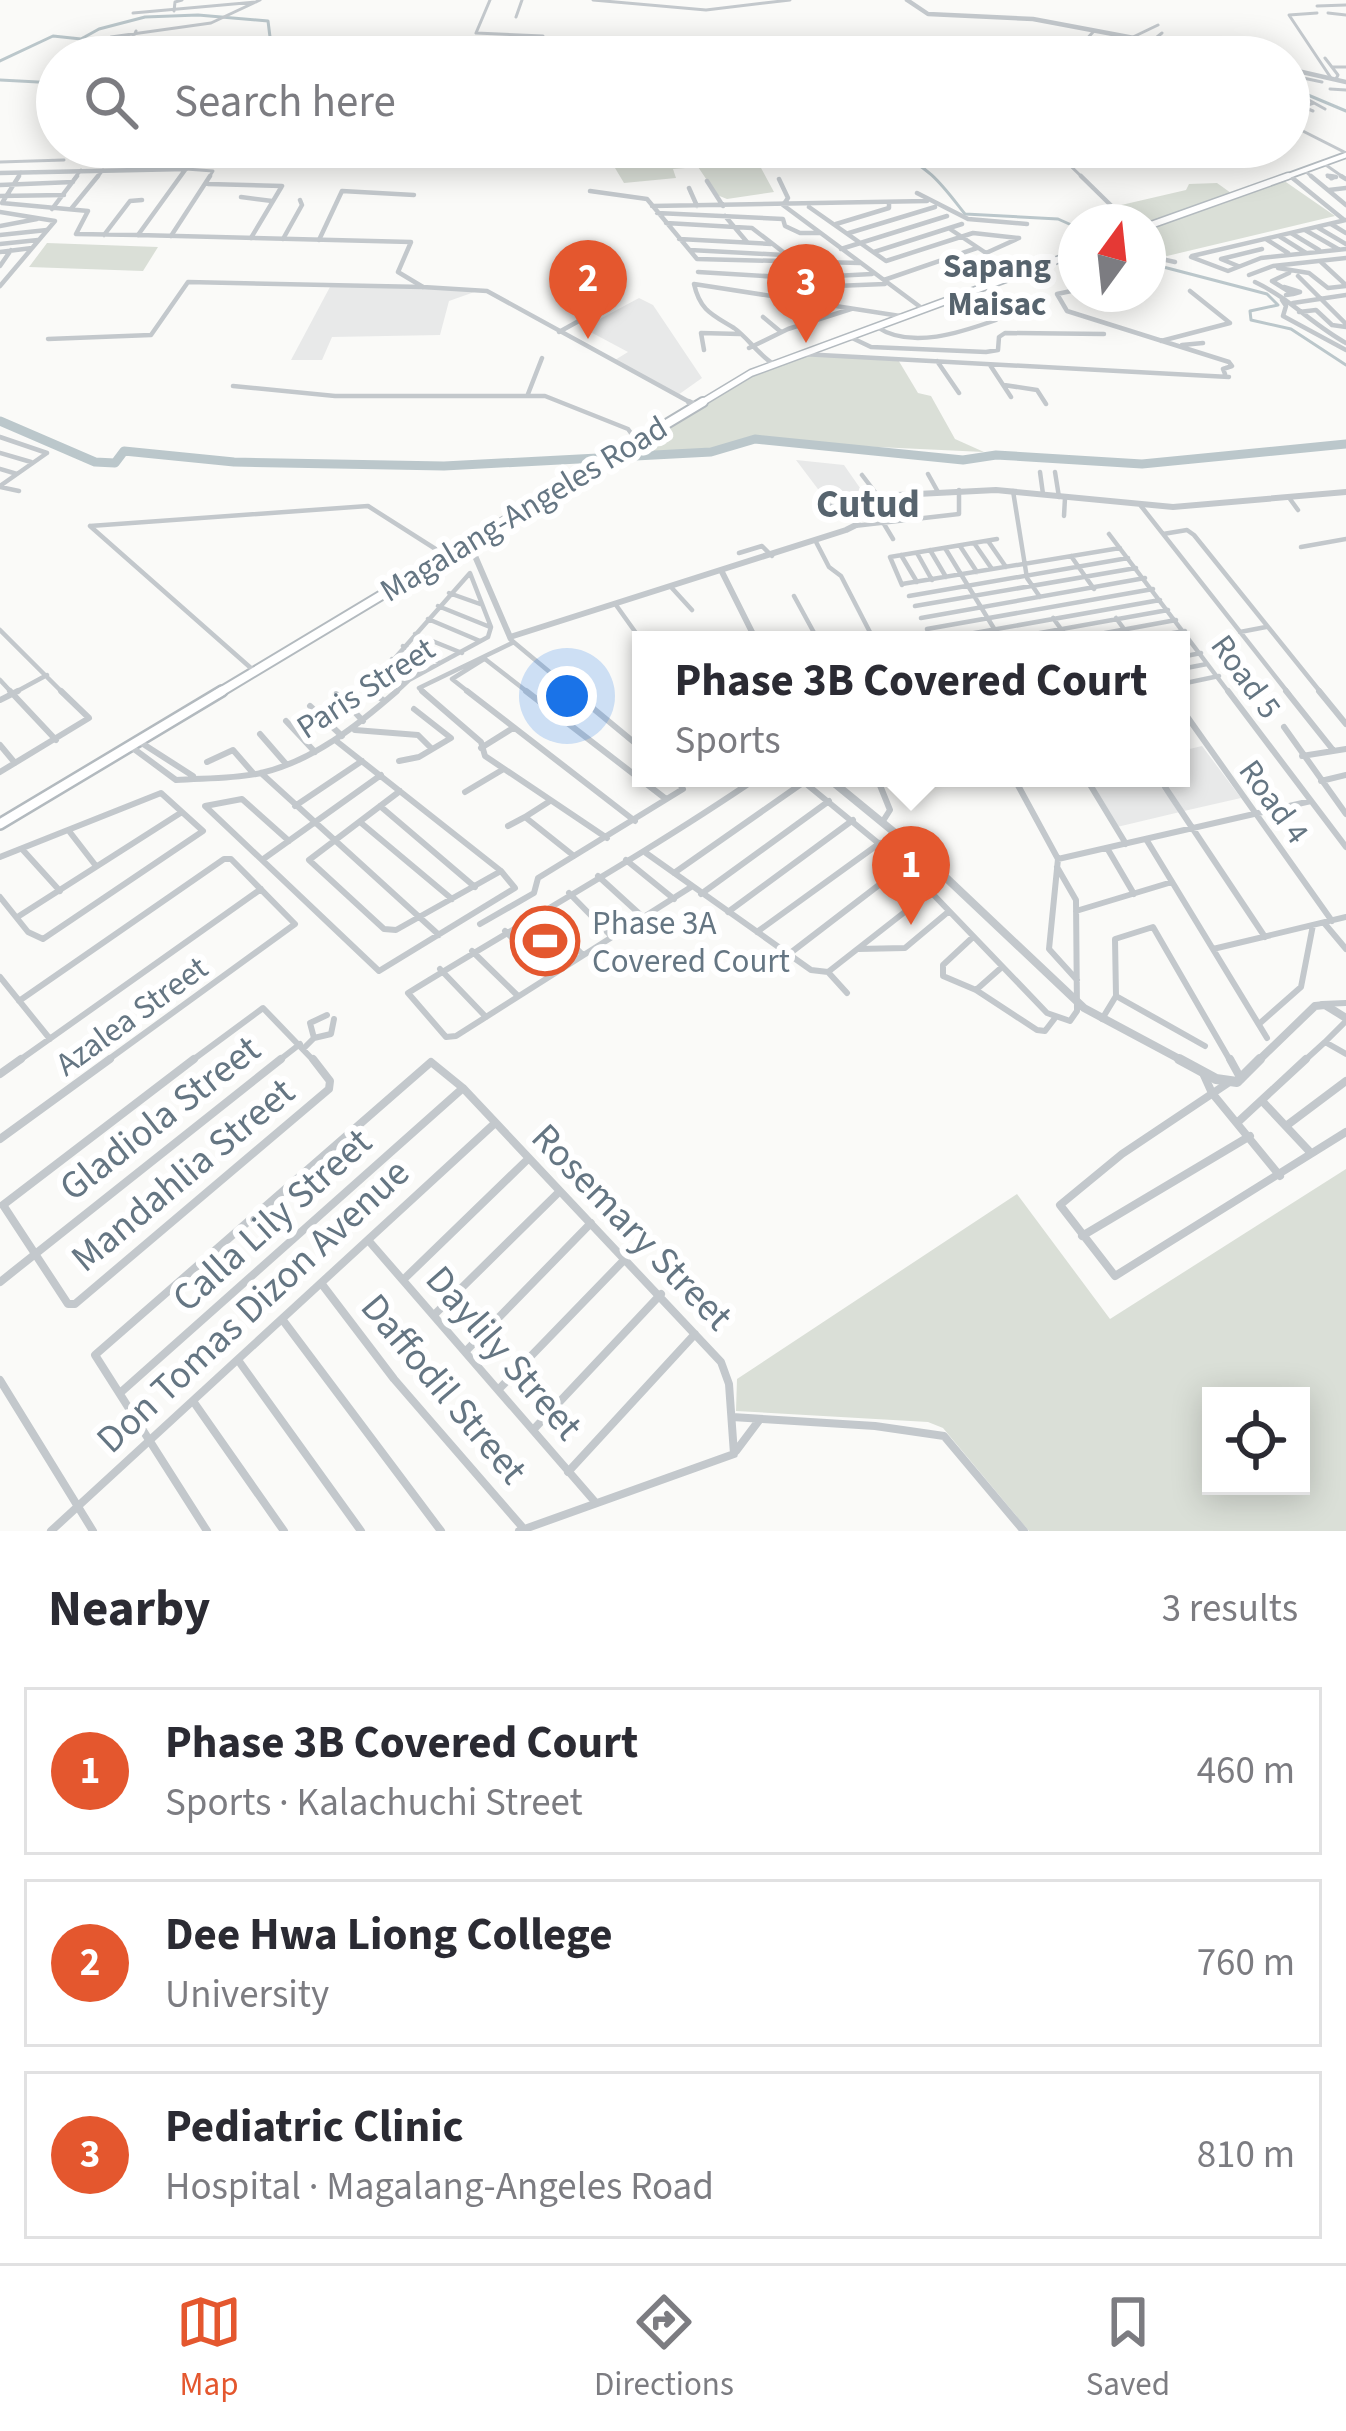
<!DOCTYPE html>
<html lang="en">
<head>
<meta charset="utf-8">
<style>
	body { margin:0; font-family:"Source Sans 3",sans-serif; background:#f7f7f7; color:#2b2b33 }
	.controls { position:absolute; right:36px; bottom:36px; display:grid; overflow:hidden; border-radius:0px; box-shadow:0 6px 30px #0003 }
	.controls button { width:108px; height:108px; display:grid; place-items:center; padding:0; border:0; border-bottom:3px solid #e1e1e2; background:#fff; color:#2b2b33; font:60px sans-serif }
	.compass { position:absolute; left:1058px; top:204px; width:108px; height:108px; border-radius:50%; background:#fff; box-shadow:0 6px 30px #0003; rotate:15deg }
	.you { position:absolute; left:567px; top:696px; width:42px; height:42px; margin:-30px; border:9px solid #fff; border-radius:50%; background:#1a73e8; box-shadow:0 0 0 18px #1a73e833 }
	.badge { display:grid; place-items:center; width:78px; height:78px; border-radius:50%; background:#e4572e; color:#fff; font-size:39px; font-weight:700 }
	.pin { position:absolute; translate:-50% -99px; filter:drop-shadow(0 3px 6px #0008) }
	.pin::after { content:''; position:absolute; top:63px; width:42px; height:36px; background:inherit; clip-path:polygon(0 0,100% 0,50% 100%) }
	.popup { position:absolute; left:632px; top:631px; width:558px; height:156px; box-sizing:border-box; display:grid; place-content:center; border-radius:0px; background:#fff; filter:drop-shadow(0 3px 9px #0005); font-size:39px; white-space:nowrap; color:#7c7c81 }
	.popup b { font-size:45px; color:#2b2b33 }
	.popup::after { content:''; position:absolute; left:50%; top:100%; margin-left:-24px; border:24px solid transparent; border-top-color:#fff }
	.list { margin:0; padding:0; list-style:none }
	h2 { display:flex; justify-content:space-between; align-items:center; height:156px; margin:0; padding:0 48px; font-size:51px }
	h2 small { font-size:39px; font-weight:400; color:#7c7c81 }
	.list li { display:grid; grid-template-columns:78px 1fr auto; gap:36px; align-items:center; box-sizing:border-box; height:168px; margin:0 24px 24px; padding:0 24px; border:3px solid #e1e1e2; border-radius:0px }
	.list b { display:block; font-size:45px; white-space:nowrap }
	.list p { margin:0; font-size:39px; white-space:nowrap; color:#7c7c81 }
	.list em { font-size:39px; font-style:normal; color:#7c7c81 }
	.icon { flex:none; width:66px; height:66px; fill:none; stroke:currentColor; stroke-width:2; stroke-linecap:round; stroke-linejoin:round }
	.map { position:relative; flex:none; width:1346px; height:1531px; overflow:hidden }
	.search { position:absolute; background:#fff; box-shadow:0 6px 30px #0003; left:36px; right:36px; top:36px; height:132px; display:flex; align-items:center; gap:30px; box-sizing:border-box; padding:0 42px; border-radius:66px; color:#7c7c81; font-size:45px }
	.sheet { height:732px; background:#fff }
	nav { display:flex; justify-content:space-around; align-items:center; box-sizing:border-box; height:168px; border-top:3px solid #e1e1e2; background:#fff; font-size:33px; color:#7c7c81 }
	nav a { display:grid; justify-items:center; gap:6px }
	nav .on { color:#e4572e }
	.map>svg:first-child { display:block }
	.built { fill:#e8e9e9 }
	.green { fill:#dadfd7; fill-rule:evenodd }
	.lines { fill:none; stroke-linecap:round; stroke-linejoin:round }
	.stream { stroke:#bbc7cb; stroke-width:3 }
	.river { stroke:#bbc7cb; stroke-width:9 }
	.secondary-far3-casing { stroke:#b3babf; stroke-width:8 }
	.secondary-far2-casing { stroke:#b3babf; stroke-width:9 }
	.secondary-far1-casing { stroke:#b3babf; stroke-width:12 }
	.secondary-casing { stroke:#b3babf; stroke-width:14 }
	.minor-far3 { stroke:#c3c8cc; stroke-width:3 }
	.minor-far2 { stroke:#c3c8cc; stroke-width:4.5 }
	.minor-far1 { stroke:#c3c8cc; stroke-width:6 }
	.minor { stroke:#c3c8cc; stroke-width:8 }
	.tertiary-far3 { stroke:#c3c8cc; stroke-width:4.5 }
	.tertiary-far2 { stroke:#c3c8cc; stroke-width:6 }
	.tertiary-far1 { stroke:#c3c8cc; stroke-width:8 }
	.tertiary { stroke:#c3c8cc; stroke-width:10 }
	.secondary-far3 { stroke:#fff; stroke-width:4.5 }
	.secondary-far2 { stroke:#fff; stroke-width:6 }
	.secondary-far1 { stroke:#fff; stroke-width:8 }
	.secondary { stroke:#fff; stroke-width:9 }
	.labels { text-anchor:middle; stroke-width:12; stroke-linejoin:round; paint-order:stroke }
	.far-quarter-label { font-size:33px; font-weight:bold; fill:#57646e; stroke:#fff }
	.street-label { font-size:33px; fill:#657683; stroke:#fff }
	.poi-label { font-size:33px; fill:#657683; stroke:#fff; text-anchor:start }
	.quarter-label { font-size:39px; font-weight:bold; fill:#57646e; stroke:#fff }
	.near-street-label { font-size:39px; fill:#657683; stroke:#fff }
</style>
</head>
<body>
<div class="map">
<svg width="1346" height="1531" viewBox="0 0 1346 1531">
	<rect width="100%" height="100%" fill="#fafaf8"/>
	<!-- built -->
	<path class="built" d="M331 285 480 290 449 301 440 335 332 337 322 360H291Z
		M639 298 653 305 702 378 678 395 615 360 628 352 583 328Z
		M796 460 844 465 867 498 860 509 830 505Z
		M1202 746 1241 798 1184 811 1163 778H1181V751Z
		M1087 778H1154L1180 812 1117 827Z"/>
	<!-- green -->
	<path class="green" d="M684 155 731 167 763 161 780 163 760 166 774 192 727 199 717 195 698 167 673 169 676 178 624 183 612 163 628 156Z
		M1283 180 1335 216 1167 256 1148 250V230Z
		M1217 183 1231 193C1190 208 1149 239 1117 206L1186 190 1189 184Z
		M47 243 158 247 143 271 29 267Z
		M800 353 897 358 918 393 931 396 955 439 984 452 792 443 760 436 714 450 620 452 735 383Z
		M1346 1169V1531H1029L943 1428 928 1422 736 1411 737 1379 1017 1194 1110 1319ZM1211 1396H1301V1486H1211Z"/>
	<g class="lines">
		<!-- stream -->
		<path class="stream" d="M1057 57 1108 45 1138 57
			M0 61 53 36 81 39 99 29 145 17 198 15 268 21 271 45 301 54 346 57
			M0 80 57 83
			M1289 87 1346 111
			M606 166C649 141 695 165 740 166 793 166 844 140 896 155 929 164 945 189 965 214L1058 219 1076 227
			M1148 263 1267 294 1278 305 1250 311 1251 320 1291 329 1346 365"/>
		<!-- river -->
		<path class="river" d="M0 421 95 462 115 463 124 451 234 462 444 466 711 452 755 439 963 460 996 455 1142 464 1346 444"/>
		<defs>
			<path id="secondary-far3" d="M1280 179 1346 155"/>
			<path id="secondary-far2" d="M1148 226 1288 176
				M698 405 751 373 1076 253"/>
			<path id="secondary-far1" d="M217 694 703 402"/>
			<path id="secondary" d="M0 824 222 691"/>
		</defs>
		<!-- secondary-far3 casing -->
		<use href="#secondary-far3" class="secondary-far3-casing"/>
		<!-- secondary-far2 casing -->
		<use href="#secondary-far2" class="secondary-far2-casing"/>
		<!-- secondary-far1 casing -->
		<use href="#secondary-far1" class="secondary-far1-casing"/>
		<!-- secondary casing -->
		<use href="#secondary" class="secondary-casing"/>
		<!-- minor-far3 -->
		<path class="minor-far3" d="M490 0 476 33 543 36
			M593 0 706 10 790 0
			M1317 6 1346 5
			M174 11 175 2 182 0
			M133 13 256 2
			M1317 13 1289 15 1331 78
			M1328 13 1346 15
			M516 17 522 0
			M1133 37 1158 25
			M1152 41 1162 33
			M1083 43 1094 31
			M130 45 136 31
			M102 57 111 37 211 23 260 0
			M1325 58 1338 75 1336 79
			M1333 67H1346
			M1289 75 1322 82
			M1289 89 1325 109
			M1330 89 1346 90
			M1289 101 1313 111
			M1289 111 1314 103
			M1289 124 1346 153
			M1051 147 1084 179
			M0 162 64 160
			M1323 163 1346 179
			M186 169 213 171 208 179
			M1304 170 1314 179
			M17 179 21 172
			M74 179 81 170
			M96 179 103 170
			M1331 179 1327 175 1336 177 1332 179"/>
		<!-- minor-far2 -->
		<path class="minor-far2" d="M19 176 2 203 88 211 76 234 138 235
			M1081 176 1128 222
			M1290 176 1343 219
			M1311 176 1346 205
			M1328 176 1336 177 1330 176
			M1341 176 1346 179
			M779 179 788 198 783 205 923 309
			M707 181 723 206
			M208 184 282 186
			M0 185 73 182
			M689 188 697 206
			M1329 190 1346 188
			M590 191 647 199 697 259 860 263
			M917 193 968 219 1027 224
			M0 196 64 195
			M241 197 272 201
			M652 206 927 201
			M809 207 886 261 973 233 1019 238
			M52 209 77 176
			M71 209 98 176
			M0 212 55 221 0 286
			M657 213 783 219 785 226 800 233H819
			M725 216 747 242
			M666 223 752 228 800 265
			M836 224 889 208V204
			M1331 224 1346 233
			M0 226 37 219
			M1317 227 1346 244
			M950 229 986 253 1019 238
			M1305 230 1338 249
			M849 233 935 207
			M1071 233 1076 236
			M1291 233 1319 250
			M104 235 130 201 142 200
			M171 236 210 176
			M1279 236 1306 253
			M251 238 282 186
			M283 239 302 205 300 200
			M679 239 771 244
			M1266 239 1288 253
			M319 240 342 191 414 195
			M0 244 38 240
			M841 249 947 216
			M690 250 784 255
			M0 252 32 248
			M874 252 962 224
			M1148 256 1175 262
			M1192 256 1346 220
			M1191 257 1228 271 1261 258 1346 249
			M1064 258 1076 267
			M1321 262 1346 285
			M0 266 11 250
			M1238 266 1221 259 1262 249
			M1278 268 1309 273 1328 288 1346 286
			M698 272 797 278 872 274
			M1249 275 1273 266 1346 258
			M1298 276 1346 324
			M884 280 977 248
			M1255 282C1289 298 1313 325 1346 343
			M1284 287 1300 292 1293 294
			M785 288 885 284
			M1076 290 1057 294 1067 311 1229 362 1232 366 1223 369 1225 374
			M1286 295 1293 294 1272 281 1289 273
			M1282 300 1286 306 1283 316 1346 350
			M1293 303 1346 295
			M1299 312 1316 310 1332 325 1346 327
			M763 317 781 332
			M877 327C911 350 962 332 996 320
			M559 332 613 302
			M850 337 871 347 986 352 998 350 999 337 1005 333 1104 334
			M48 339 151 335 188 282 423 287
			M1161 341 1230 323 1190 291
			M1182 345 1203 343
			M749 348 788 329 851 309
			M704 350 701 333 740 334
			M802 354 1229 377
			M937 361 959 393
			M772 363C757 353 746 336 734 328 713 315 700 311 694 284L900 316
			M990 365 1011 397
			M1004 385 1037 390 1046 404
			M233 386 335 396H545L628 429 636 440
			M528 394 542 358
			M0 437 47 453 0 486
			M0 453 31 462
			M0 469 17 474
			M1040 472 1043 494
			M1055 472 1059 497
			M928 474 938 492
			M862 475 878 496
			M0 487 19 491
			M1013 491 1027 578 1040 597
			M1290 499 1298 510
			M830 506 861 510
			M1141 506 1289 694
			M1064 516 1065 498
			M884 524 893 539
			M90 526 368 506 445 555
			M90 526 252 669
			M854 526 959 514V490
			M1109 534 1230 694
			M1163 534 1187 530 1194 535 1322 694
			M815 540 829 567 841 576 874 640
			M988 541 1006 567
			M974 543 992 569
			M960 546 977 572
			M1301 547 1346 539
			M945 548 1001 640 1168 610
			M930 550 946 577
			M739 553 762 546 772 556
			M917 553 932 580
			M901 555 917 582
			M1071 556 1094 589
			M902 584 1120 548
			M902 585 890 557 997 539
			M671 587 692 610
			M449 593 480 604
			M794 596 818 640
			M909 596 1128 558
			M616 605 641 640
			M438 606 490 627
			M915 606 1136 568
			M921 618 1145 578
			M1053 618 1069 640
			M1116 618 1132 640
			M428 619 480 641
			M927 629 1153 589
			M0 630 64 694
			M1240 632 1266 627
			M415 634 462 653
			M510 639 576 694
			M935 640 1160 600
			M1067 640 1176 620
			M1131 640 1185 631
			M403 646 438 662
			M1181 657 1201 653
			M392 659 419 674
			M485 659 530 694
			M1181 669 1207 664
			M0 680 13 694
			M360 680 376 694
			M1181 684 1219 676
			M12 694 47 675
			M394 694 409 680 488 637 491 627 470 573 388 666 404 684
			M426 694 419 688 512 643
			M471 694 452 679 484 659"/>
		<!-- minor-far1 -->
		<path class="minor-far1" d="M10 691 56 740
			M372 691 384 701
			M422 691 481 742 485 756 607 838
			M467 691 635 821
			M526 691 666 799
			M572 691 641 748
			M1228 691 1346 847
			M1286 691 1333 750
			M1319 691 1346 724
			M337 693 363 721
			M0 700 18 691
			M310 706 342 736
			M1181 708 1332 921
			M286 721 315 752
			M1284 727 1346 814
			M355 730 418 735 432 749
			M260 734 286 764
			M140 742 193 776
			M0 745 15 763
			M130 746 176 780C203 778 234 779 261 773 313 761 358 725 397 691
			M481 748 513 728
			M1302 756 1346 749
			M399 761 419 757 451 738 414 709
			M207 762 233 750 253 773
			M0 772 89 718 61 691
			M261 773 439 935
			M799 778 905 865 1047 1013 1070 1021 1077 1011 1076 900 1057 867
			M877 778 890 810 883 821
			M1014 778 1058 859 1049 949 1077 980
			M1086 778 1126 844
			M1159 778 1265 937
			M1321 781 1346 775
			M400 791 309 860 384 929 396 930 501 871
			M465 792 502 770
			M295 806 362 761
			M380 806 475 887
			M525 817 550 801
			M360 822 452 899
			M508 826 525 817 574 856
			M69 831 96 866
			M1146 839 1267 1038
			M289 841 242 799 205 806 379 971 515 888 501 871 335 740
			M1107 848 1134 894
			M22 849 60 891
			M646 853 811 970 828 972
			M0 857 161 793 203 831 43 939 28 932 0 897
			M1058 859 1311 801
			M262 860 381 775
			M626 860 674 899
			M674 873 804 782
			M598 876 644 918
			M691 887 456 1036 446 1037 408 993C525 921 644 855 757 778
			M569 893 612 937
			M701 894 829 801
			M539 911 583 955
			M1076 911 1172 882
			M728 912 853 820
			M19 916 182 812
			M480 924 534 893 538 878 683 789 676 778
			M1325 924 1346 949
			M505 931 550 975
			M757 932 880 843
			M973 937 943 965V976L976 990 1037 1030 1045 1031 1055 1018
			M858 949 905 948 948 912
			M1213 949 1346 917
			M472 951 517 995
			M789 954 905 865
			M440 969 486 1017
			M828 972 929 893
			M828 972 847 993
			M0 977 50 1039
			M976 990 1002 967
			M1116 996 1205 1046
			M19 1001 224 859H231L295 924 105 1062
			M1322 1004 1346 1003
			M1102 1019 1116 996 1115 939 1153 927 1231 1062
			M1259 1024 1301 987 1313 925
			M314 1038 310 1023 327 1015
			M1325 1042 1346 1021
			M304 1048 314 1038 331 1034 334 1019
			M17 1062 261 889
			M190 1062 263 1008 315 1062
			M277 1062 300 1044
			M1303 1062 1325 1042 1346 1054"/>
		<!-- minor -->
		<path class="minor" d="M194 1059 3 1205 68 1304H75L329 1089 330 1081 313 1059
			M1230 1059 1241 1079
			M1203 1073 1212 1093 1280 1176
			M0 1074 21 1059
			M1228 1083 1122 1154 1060 1205 1115 1276 1346 1132
			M1264 1103 1310 1152
			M1238 1122 1306 1059
			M1286 1126 1346 1081
			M0 1139 110 1059
			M1082 1236 1250 1136
			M368 1240 596 1503
			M403 1280 528 1159
			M0 1282 281 1059
			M321 1283 394 1379 524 1529
			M434 1315 560 1191
			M282 1319 441 1531
			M465 1352 591 1223
			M238 1360 361 1531
			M0 1380 93 1531
			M499 1389 626 1258
			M120 1393 463 1088
			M193 1401 284 1531
			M732 1417 875 1426 944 1436 1024 1531
			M533 1430 661 1294
			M736 1451 760 1419
			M568 1472 695 1334
			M51 1531 494 1124
			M207 1531 95 1355 431 1062 463 1088 721 1362 729 1384 734 1454 519 1531"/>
		<!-- tertiary-far3 -->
		<path class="tertiary-far3" d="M907 0 928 14 1033 19 1235 57
			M1289 69 1346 82
			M0 173 186 169
			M0 235 47 230
			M138 235 411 242 398 272 423 287 487 291 695 405
			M138 235 185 170"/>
		<!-- tertiary-far2 -->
		<path class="tertiary-far2" d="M689 402 695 405
			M469 542 510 637 846 530 856 525 868 500 878 496 996 490 1173 507 1346 492
			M722 572 756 640"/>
		<!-- tertiary-far1 -->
		<path class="tertiary-far1" d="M828 778 922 855 1084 1008 1185 1062
			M1257 1062 1315 1006 1325 1005 1346 1018"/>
		<!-- tertiary -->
		<path class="tertiary" d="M1179 1059 1216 1079 1237 1082 1260 1059"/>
		<!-- secondary-far3 -->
		<use href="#secondary-far3" class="secondary-far3"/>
		<!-- secondary-far2 -->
		<use href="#secondary-far2" class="secondary-far2"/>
		<!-- secondary-far1 -->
		<use href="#secondary-far1" class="secondary-far1"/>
		<!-- secondary -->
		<use href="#secondary" class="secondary"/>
	</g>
	<!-- icons -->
	<defs>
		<symbol id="stadium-ring" viewBox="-11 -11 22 22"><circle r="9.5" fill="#fff" stroke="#e4572e" stroke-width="1.5"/><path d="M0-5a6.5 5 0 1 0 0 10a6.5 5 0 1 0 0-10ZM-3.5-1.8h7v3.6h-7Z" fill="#e4572e"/></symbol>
	</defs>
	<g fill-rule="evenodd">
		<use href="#stadium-ring" x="507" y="903" width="76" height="76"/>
	</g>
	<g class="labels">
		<!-- far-quarter labels -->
		<g class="far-quarter-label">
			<text x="997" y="277">Sapang<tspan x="997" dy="38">Maisac</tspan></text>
		</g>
		<!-- street labels -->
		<g class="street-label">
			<text transform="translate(523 508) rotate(-31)" y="12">Magalang-Angeles Road</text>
			<text transform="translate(1247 676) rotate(54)" y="12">Road 5</text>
			<text transform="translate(365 687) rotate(-33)" y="12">Paris Street</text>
			<text transform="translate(1275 801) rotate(54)" y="12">Road 4</text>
			<text transform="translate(131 1015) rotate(-36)" y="12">Azalea Street</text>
		</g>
		<!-- poi labels -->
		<g class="poi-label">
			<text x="592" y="934">Phase 3A<tspan x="592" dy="38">Covered Court</tspan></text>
		</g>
		<!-- quarter labels -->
		<g class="quarter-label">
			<text x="868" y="517">Cutud</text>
		</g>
		<!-- near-street labels -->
		<g class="near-street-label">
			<text transform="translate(159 1117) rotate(-38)" y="14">Gladiola Street</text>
			<text transform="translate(182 1174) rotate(-40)" y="14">Mandahlia Street</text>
			<text transform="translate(271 1219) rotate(-42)" y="14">Calla Lily Street</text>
			<text transform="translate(633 1226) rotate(46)" y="14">Rosemary Street</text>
			<text transform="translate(252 1305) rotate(-43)" y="14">Don Tomas Dizon Avenue</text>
			<text transform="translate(505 1352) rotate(49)" y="14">Daylily Street</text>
			<text transform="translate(445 1388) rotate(50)" y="14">Daffodil Street</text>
		</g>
	</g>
</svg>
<div class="controls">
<button><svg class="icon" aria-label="locate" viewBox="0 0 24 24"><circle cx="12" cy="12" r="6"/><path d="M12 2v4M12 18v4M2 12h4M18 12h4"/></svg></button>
</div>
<svg class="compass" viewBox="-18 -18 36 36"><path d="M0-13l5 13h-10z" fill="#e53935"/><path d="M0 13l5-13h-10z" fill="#7c7c81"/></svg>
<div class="you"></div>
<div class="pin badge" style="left:911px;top:925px">1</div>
<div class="popup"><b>Phase 3B Covered Court</b>Sports</div>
<div class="pin badge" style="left:588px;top:339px">2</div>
<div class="pin badge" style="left:806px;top:343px">3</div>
<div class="search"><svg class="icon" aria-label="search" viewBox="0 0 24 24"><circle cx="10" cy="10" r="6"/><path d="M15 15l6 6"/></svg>Search here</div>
</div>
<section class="sheet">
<h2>Nearby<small>3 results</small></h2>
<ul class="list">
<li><span class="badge">1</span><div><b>Phase 3B Covered Court</b><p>Sports · Kalachuchi Street</p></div><em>460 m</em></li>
<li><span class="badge">2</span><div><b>Dee Hwa Liong College</b><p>University</p></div><em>760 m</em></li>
<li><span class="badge">3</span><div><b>Pediatric Clinic</b><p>Hospital · Magalang-Angeles Road</p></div><em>810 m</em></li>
</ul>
</section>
<nav>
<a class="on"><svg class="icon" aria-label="map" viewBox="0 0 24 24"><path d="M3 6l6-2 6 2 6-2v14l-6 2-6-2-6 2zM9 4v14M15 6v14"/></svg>Map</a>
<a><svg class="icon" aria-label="directions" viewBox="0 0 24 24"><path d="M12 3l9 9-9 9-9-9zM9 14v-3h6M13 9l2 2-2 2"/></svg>Directions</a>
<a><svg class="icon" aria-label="saved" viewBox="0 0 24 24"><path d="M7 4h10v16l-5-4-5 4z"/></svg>Saved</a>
</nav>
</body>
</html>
